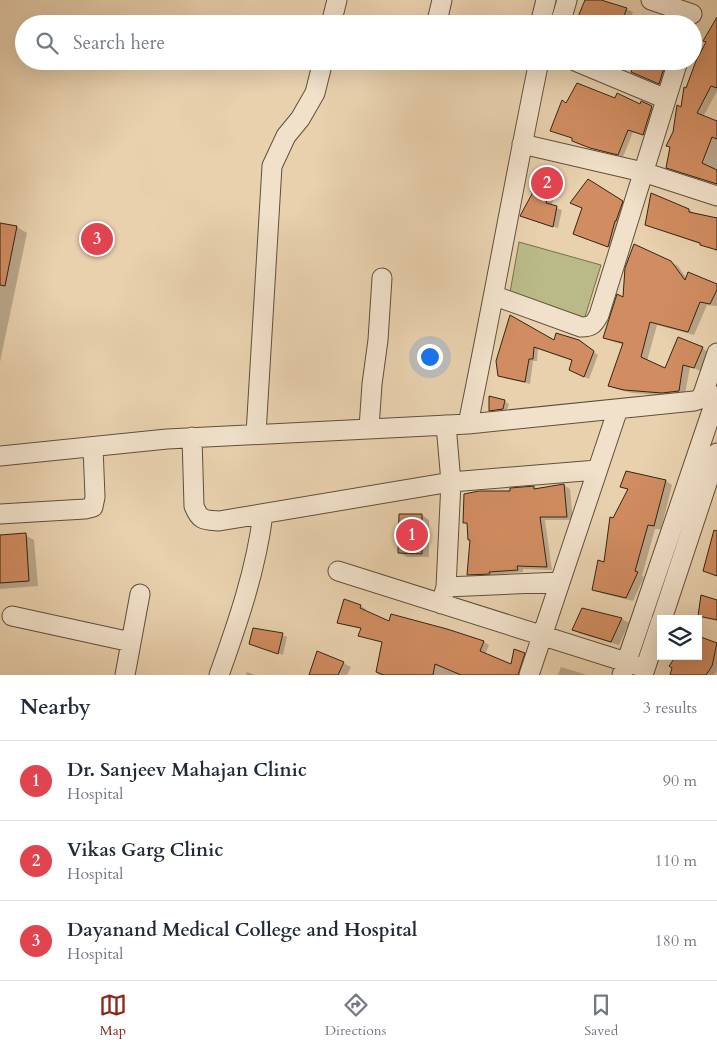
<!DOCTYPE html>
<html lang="en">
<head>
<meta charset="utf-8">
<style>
	body { margin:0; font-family:Cardo,serif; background:#f2f2f3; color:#1f2937 }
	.controls { position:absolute; right:15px; bottom:15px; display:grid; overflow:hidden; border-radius:0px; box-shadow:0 5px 20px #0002 }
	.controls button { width:45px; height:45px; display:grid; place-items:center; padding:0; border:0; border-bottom:1px solid #e0e1e3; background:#fff; color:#1f2937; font:25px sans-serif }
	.you { position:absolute; left:429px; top:356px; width:18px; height:18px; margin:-12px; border:4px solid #fff; border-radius:50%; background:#1a73e8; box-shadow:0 0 0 8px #1a73e833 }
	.badge { display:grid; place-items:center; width:32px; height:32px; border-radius:50%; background:#8f2418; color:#fff; font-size:16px; font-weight:700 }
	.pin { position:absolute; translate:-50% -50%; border:2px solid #fff; box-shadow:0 1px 5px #0006 }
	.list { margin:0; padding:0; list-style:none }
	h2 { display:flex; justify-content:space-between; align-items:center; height:65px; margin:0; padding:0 20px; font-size:21px }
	h2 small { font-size:16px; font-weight:400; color:#747a83 }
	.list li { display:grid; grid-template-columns:32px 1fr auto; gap:15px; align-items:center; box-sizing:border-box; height:80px; padding:0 20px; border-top:1px solid #e0e1e3 }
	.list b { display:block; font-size:19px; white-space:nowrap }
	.list p { margin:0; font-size:16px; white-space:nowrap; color:#747a83 }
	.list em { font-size:16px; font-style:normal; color:#747a83 }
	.icon { flex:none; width:28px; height:28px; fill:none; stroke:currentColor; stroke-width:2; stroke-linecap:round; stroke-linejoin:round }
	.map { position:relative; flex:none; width:717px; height:675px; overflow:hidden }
	.search { position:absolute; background:#fff; box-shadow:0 5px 20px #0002; left:15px; right:15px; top:15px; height:55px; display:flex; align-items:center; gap:12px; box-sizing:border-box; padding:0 18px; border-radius:28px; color:#747a83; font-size:19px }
	.sheet { height:305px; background:#fff }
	nav { display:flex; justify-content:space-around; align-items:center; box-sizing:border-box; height:70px; border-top:1px solid #e0e1e3; background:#fff; font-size:14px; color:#747a83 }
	nav a { display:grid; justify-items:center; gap:2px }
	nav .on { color:#8f2418 }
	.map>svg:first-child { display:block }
	.green { fill:#b9ba88; stroke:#76704e }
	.shadow { fill:#0003 }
	.building { fill:#d18d61; stroke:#332514 }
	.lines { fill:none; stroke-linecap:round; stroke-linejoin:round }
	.minor-casing { stroke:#60503a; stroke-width:21 }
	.minor { stroke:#f1e1ca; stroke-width:19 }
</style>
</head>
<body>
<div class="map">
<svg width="717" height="675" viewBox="0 0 717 675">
	<rect width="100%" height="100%" fill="#e9d1ae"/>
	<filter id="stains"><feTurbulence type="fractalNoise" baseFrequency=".004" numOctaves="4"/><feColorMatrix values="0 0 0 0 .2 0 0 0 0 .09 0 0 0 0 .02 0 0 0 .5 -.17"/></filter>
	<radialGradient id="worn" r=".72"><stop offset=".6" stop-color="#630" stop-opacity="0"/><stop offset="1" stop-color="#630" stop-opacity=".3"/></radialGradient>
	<!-- green -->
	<path class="green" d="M519 242 601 265 584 320 509 298Z"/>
	<!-- shadow -->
	<path class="shadow" d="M586 0H596L626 9 633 12 629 24H578Z
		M662 19 674 24H656Z
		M717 21V91L703 117 717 122V185L674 171 667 167 687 90Z
		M605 61H615L614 65Z
		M624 61H674L666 87 639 75 635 65Z
		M616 100 640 105 641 103 656 110 648 137 633 132 623 157 596 150 578 143 573 141 574 139 552 130 567 104Z
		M556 175 561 178 551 206 562 210 558 228 526 218 534 192Z
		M588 180 629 206 615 250 574 234 583 208 572 203Z
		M689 210 696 214 717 219V250L654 228 646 224Z
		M0 225 17 227 27 233 0 362Z
		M671 262 678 266 687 279 717 286V306L707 305 694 335 657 325 647 361 666 370 702 348 708 352 701 371 690 367 685 394 670 396 632 393 616 389 609 385 624 345 611 341 604 338 624 299Z
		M511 317 555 342 584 345 598 355 589 379 575 373 573 361 538 349 537 361H533L530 384 504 378 499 375Z
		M504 401 509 404 507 411 495 413 490 410Z
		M666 481 672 485 661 529H655L642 576 644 577 633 601 601 593 594 589 605 564 614 520 629 490 622 486Z
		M564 485 570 489 573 520H545L552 570 523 569V572L494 575 495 577H474L468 574 471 541 469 525 464 522 512 493 534 488 537 489Z
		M422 515 429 520V557H407L400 553Z
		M25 535 34 540 38 586 0 589V536Z
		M345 601 361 606 366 609 365 612 390 622 447 630 484 642 489 645 485 655 512 666 524 654 529 657 523 675H378L383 643 360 636 362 629 344 625 338 622Z
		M582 609 622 619 629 623 619 645 581 634 573 630Z
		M282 635 287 637 283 655 256 646Z
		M698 638 717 644V670L714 675H671L677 656H698Z
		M343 663 351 667 347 675H311Z
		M561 667 587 675H558Z
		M247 672 255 675H246Z"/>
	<!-- building -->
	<path class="building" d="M585 0H601L627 8 621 24H575Z
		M717 17V88L711 86 697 113 717 121V139L712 137 702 163 717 170V184L666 168 670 147 666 146 673 132 677 105 681 107 684 87 686 88 696 61 706 42 703 41Z
		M635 61H666L659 84 631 72Z
		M577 83 615 98 617 93 640 104 641 101 652 106 643 135 628 130 618 155 590 148 572 141V138L550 131 562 100 566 103Z
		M539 168 557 174 546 203 557 206 553 227 520 216 533 192H531Z
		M588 179 623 201 616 221H615L608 247 573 234 582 208 570 203Z
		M651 193 689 209V212L717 218V250L700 245V243L645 225Z
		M0 223 17 226 5 286 0 285Z
		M634 244 671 261 685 280 688 272 717 284V290L710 304 700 302 688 332 650 322 641 357 665 368 678 337 703 347 694 368 683 365 679 391 662 393 624 390 608 386 623 343 603 338 617 294 623 297 625 268Z
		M510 315 554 340 556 333 579 340 594 351 584 377 569 370 572 360 534 347 533 359H529L525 382 498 376 496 361Z
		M489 396 505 400 503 409 489 411Z
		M626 471 666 480 654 526 648 525 635 571 638 572 626 598 592 590 598 560 604 562 610 517 613 518 628 489 620 487Z
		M564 484 567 517H540L547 567 517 566 518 570 489 572 490 574 467 575 470 540H468L467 523H463L464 494 479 491H510V488L534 486V489Z
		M399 514H422V554L398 553Z
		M714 530 717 531V576L703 571Z
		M26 533 29 581 0 583V535Z
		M701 595 717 600V620L698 616Z
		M344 599 361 605 360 608 389 621 391 614 447 629 484 641 480 651 511 664 514 649 525 653 518 675H461L435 664 433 675H384L376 672 382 642 358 636 361 628 337 623Z
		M582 608 622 618 611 642 572 630Z
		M253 628 283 633 278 654 249 644Z
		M698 636 717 643 712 666 706 675H670L672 668 669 666 676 656H686L698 660Z
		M317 651 344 662 338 675H309Z"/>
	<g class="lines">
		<defs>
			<path id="minor" d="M651 0 692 14
				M438 17 442 0
				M331 24 337 0
				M540 24 546 0
				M560 24 567 0
				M575 61 666 99
				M522 144 643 172 717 196
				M495 296 581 327C592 327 594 324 599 315L678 61
				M468 424C493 303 514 182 539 61
				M369 428 372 384 378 340 382 278
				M256 434 272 166 286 136 300 119 315 93 323 61
				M192 437 194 506C200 521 204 520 219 521L451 482 597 470
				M0 456 167 439 468 424 694 401 700 399 703 394 717 353
				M0 514 85 509 93 507 95 497 93 447
				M338 571 645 668
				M446 587 560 582
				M441 604 446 587 451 482 446 425
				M12 616 131 642
				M662 619 717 453
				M125 675 140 594
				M219 675C238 622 256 570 263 514
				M529 675 618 409
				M622 675 717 396
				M643 675 661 621"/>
		</defs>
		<!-- minor casing -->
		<use href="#minor" class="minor-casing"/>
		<!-- minor -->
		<use href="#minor" class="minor"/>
	</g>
	<rect width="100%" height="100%" filter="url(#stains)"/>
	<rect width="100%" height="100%" fill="url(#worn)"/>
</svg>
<div class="controls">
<button><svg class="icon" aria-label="layers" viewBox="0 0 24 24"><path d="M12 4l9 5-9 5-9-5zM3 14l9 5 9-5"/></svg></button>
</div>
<div class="you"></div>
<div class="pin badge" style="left:412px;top:535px;background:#e0444e">1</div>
<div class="pin badge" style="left:547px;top:183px;background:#e0444e">2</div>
<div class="pin badge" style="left:97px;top:239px;background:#e0444e">3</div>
<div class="search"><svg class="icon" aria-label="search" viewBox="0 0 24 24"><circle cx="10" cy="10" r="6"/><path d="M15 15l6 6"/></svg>Search here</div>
</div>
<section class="sheet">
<h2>Nearby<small>3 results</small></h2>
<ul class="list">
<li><span class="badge" style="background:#e0444e">1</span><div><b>Dr. Sanjeev Mahajan Clinic</b><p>Hospital</p></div><em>90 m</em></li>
<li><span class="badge" style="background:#e0444e">2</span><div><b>Vikas Garg Clinic</b><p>Hospital</p></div><em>110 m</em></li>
<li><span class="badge" style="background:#e0444e">3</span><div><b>Dayanand Medical College and Hospital</b><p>Hospital</p></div><em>180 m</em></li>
</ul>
</section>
<nav>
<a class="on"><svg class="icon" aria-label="map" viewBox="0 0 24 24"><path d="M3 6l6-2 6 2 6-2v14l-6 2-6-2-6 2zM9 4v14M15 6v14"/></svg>Map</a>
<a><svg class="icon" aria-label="directions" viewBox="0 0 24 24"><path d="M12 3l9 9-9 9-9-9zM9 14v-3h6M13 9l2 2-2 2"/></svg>Directions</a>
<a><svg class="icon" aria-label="saved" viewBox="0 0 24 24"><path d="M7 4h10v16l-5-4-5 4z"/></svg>Saved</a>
</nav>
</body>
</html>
